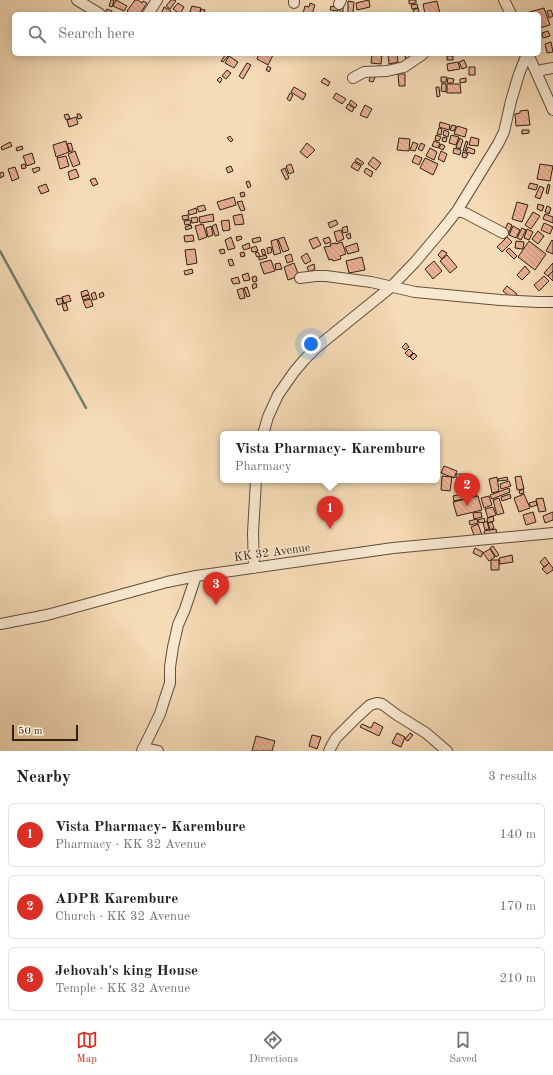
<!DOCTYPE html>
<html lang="en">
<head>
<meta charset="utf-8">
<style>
	body { margin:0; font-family:"Old Standard TT",serif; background:#f2f2f2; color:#202124 }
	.scale { position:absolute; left:12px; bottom:10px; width:66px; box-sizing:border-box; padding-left:4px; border:2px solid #301f13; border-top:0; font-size:11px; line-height:14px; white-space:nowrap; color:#301f13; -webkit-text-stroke:3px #f8e8d0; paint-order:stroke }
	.you { position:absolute; left:311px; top:344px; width:14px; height:14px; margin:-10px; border:3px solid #fff; border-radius:50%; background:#1a73e8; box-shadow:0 0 0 6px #1a73e833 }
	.badge { display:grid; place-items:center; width:26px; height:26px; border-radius:50%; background:#d93025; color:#fff; font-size:13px; font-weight:700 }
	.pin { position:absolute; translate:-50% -33px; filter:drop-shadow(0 1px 2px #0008) }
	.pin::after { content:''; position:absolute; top:21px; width:14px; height:12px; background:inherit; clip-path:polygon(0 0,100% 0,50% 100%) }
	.popup { position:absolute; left:220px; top:431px; width:220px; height:52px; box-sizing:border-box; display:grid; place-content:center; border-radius:6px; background:#fff; filter:drop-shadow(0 1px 3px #0005); font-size:13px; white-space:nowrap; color:#757577 }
	.popup b { font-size:15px; color:#202124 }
	.popup::after { content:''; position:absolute; left:50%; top:100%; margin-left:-8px; border:8px solid transparent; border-top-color:#fff }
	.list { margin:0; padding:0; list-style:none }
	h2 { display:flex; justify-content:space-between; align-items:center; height:52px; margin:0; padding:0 16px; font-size:17px }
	h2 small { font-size:13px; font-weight:400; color:#757577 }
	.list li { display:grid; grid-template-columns:26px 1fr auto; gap:12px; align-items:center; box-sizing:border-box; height:64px; margin:0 8px 8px; padding:0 8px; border:1px solid #e0e0e0; border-radius:6px }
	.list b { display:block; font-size:15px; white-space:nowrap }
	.list p { margin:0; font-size:13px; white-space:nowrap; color:#757577 }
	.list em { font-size:13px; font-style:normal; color:#757577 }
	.icon { flex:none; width:22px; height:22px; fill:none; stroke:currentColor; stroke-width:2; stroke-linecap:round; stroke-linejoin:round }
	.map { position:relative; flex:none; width:553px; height:751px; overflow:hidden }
	.search { position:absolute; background:#fff; box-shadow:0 2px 10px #0003; left:12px; right:12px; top:12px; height:44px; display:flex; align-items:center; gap:10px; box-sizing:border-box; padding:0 14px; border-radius:6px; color:#757577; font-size:15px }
	.sheet { height:268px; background:#fff }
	nav { display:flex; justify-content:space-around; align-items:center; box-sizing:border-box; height:56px; border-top:1px solid #e0e0e0; background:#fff; font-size:11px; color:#757577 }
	nav a { display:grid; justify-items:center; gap:2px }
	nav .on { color:#d93025 }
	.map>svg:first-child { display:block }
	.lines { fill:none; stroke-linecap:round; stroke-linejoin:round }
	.stream { stroke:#717d6e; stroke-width:2.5 }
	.building { fill:url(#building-back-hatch); stroke:#301f13 }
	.street-casing { stroke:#614e3c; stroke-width:12 }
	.street { stroke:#f8e8d0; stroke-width:10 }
	.labels { text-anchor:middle; stroke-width:3; stroke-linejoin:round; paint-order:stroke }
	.street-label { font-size:12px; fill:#301f13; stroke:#f8e8d0 }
</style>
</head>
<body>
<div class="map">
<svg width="553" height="751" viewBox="0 0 553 751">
	<defs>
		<pattern id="building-back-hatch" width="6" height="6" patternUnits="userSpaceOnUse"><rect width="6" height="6" fill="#ecb396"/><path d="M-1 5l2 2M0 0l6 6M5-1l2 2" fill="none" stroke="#cb9a80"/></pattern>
	</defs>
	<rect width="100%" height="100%" fill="#f5dbb6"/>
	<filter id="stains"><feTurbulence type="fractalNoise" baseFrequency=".005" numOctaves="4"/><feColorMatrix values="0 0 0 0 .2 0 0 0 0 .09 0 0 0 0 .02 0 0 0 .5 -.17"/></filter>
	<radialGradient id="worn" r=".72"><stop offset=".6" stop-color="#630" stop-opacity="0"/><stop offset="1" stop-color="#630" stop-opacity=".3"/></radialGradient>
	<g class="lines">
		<!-- stream -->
		<path class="stream" d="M0 251 86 408"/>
	</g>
	<!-- building -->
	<path class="building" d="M111 0H114L112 7 109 6Z
		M116 0 127 6 124 11 113 6Z
		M135 0H138L142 3 143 1 147 3 140 14H131L127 11Z
		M171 0H174L176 1 170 9 166 6Z
		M369 0 370 7 357 10 356 3Z
		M409 0H416V3L409 4Z
		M348 1 354 2 353 13H348Z
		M437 1 440 14H425L423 4Z
		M178 3 184 7 180 14 173 9Z
		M310 3 315 5 312 14 303 13 305 6 309 7Z
		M417 4 418 8 412 9 411 5Z
		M192 6 201 8 199 14H189Z
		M331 6 338 8V11L330 10Z
		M164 7 171 11 170 14H166L162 12Z
		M340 7H343V14H340Z
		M418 8 419 12 414 13 413 10Z
		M544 8 550 25 539 28V14L526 13Z
		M107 9 112 11 111 14H105Z
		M201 9 205 10 204 14H200Z
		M551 10 553 16 549 18 547 11Z
		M548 31 550 36 543 38 542 33Z
		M551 42 553 52 547 53 545 44Z
		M226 54 228 56 223 62 221 61Z
		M259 54H272L273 55 268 65 257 59Z
		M372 54H382L381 64 371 63Z
		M386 54H397L398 62 389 64 388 54Z
		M411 54 412 58 406 60 405 56Z
		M229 56 238 62 234 68 225 63Z
		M447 56H453V60H447Z
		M464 60 467 67 462 69 459 62Z
		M458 62 460 69 448 71 447 64Z
		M247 63 251 65 243 79 239 76Z
		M268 66 271 68 269 72 266 70Z
		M469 67H475V75H469Z
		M227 70 231 73 226 79 222 76Z
		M398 74H405V86H399Z
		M371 75 375 77 373 82 369 81Z
		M220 77 222 79 220 83 217 80Z
		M441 77H447L446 82H441Z
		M324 78 330 82 328 86 321 82Z
		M448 78 454 79 453 83H447Z
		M466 78V82L460 83V79Z
		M442 83 446 84V92L441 91Z
		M447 84H460L461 93H447Z
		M294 87 306 94 303 100 291 92Z
		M436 87H439L440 96 437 97Z
		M290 93 293 95 290 101 287 99Z
		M336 93 346 99 342 104 333 98Z
		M351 100 357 105 355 108 349 103Z
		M348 104 354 108 352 112 346 108Z
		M365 105 372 109 367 118 360 115Z
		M528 110 530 125 516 126 515 114 520 113V111Z
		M68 114 70 118 66 120 64 115Z
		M77 114H80L82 118 78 119Z
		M76 117 78 124 69 127 67 120Z
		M440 122 450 125 449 130 439 127Z
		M452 125 456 126 454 131 450 130Z
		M457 126 467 129 465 137 454 134Z
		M439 128 442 129 441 135 437 134Z
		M444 130 449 132 448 137 443 135Z
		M522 130H529V133L522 134Z
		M436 135 441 137 439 141 435 140Z
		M451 135 459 137 456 145 449 143Z
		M230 136 233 140 231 142 227 138Z
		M443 137 447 138 446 142 442 141Z
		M471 137 479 139 478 146 469 145Z
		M399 138 410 139 409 151 397 150Z
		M460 138 463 140 460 149 456 147Z
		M66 141 69 152 56 157 53 145Z
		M434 141 440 143 438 148 432 146Z
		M466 141 468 142 465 151H463Z
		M10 142 12 146 2 150 1 147Z
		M413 142 418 144 415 151 410 150Z
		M71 143 73 150 70 152 67 144Z
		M307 143 315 150 307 158 300 152Z
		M421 143 425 145 422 151 418 149Z
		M441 144 445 146 443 150 439 148Z
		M22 146 23 149 17 151 16 148Z
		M468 147 475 150 474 154 466 152Z
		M430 148 437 152 434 160 426 156Z
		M454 148 461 150 460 155 453 153Z
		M75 151 80 164 73 167 68 154Z
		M441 151 447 154 444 162 438 159Z
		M463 152 468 154 466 158 462 157Z
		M32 153 35 163 27 166 23 156Z
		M415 155 422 158 419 165 412 162Z
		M66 156 69 166 60 169 57 158Z
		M373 157 381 163 376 170 368 164Z
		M357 158 364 163 362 165 355 161Z
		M425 158 438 164 433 175 420 168Z
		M354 162 361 166 358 171 351 167Z
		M25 164 26 168 22 169 21 165Z
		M291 164 294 172 289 174 286 166Z
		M540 164 553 166 550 181 537 179Z
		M231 166 233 171 228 173 226 168Z
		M15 167 19 178 12 181 8 169Z
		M39 167 40 170 34 173 32 169Z
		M285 168 289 178 286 180 281 170Z
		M366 168 373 172 371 177 364 172Z
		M76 169 79 177 70 180 68 172Z
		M3 172 4 176 0 178V173Z
		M95 178 98 184 93 186 90 180Z
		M249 181 251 186 248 188 246 182Z
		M530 183 538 185 536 190 528 188Z
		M46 184 49 191 41 194 38 187Z
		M548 184 550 185 548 194 546 193Z
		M540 186 544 188 540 199 535 197Z
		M244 192 245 196 241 197 240 193Z
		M234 197 236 205 220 210 217 202Z
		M242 201 245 210 241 211 237 202Z
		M517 202 528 205 522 222 512 219Z
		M538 204 544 206 542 211 537 209Z
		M204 205 206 210 199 212 197 207Z
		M547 206 551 208 549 214 545 212Z
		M196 208 197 213 189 215 188 211Z
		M533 212 540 216 531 229 525 225Z
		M213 214 214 221 200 223 199 217Z
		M242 214 244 224 235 225 233 216Z
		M545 214 553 217V223L543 219Z
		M188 215 189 219 183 220 182 216Z
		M197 217 198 222 192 223 191 218Z
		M190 220 191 224 185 225 184 221Z
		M229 220 230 230 223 231 221 221Z
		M336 220 338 224 330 228 328 223Z
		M508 223 512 225 509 233 504 231Z
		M544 223 553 227 550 234 541 230Z
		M203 224 207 237 199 240 195 226Z
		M216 224 219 235 215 236 212 226Z
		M191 225 192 228 186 230 185 227Z
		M211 226 213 235 208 237 206 228Z
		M347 226 348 232 343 233 342 228Z
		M513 226 520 230 516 238 509 235Z
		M522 228 526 230 521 240 517 238Z
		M527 229 533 232 529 240 524 238Z
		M341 230 344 239 337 242 334 232Z
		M538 231 544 236 538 244 532 239Z
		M350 233 351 238 348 239 346 235Z
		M193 235 194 241 185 242 184 236Z
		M241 236 242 239 237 241 236 237Z
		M231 237 235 248 228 250 225 240Z
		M260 237 261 241 253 243 252 239Z
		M284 237 289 250 283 252 278 239Z
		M317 237 321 245 313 249 309 240Z
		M329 237 331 242 325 244 323 239Z
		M507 237 512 242 502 252 497 247Z
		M277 239 281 253 274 255 271 241Z
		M552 240 553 241V254L546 251Z
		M516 241 524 242 523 249 515 248Z
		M529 241 546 254 535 270 518 257Z
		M342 242 346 254 340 256 341 259 333 261 332 259 329 260 324 247 331 246 330 244 336 243V244Z
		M249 243 250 248 244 250 242 246Z
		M357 243 359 251 348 254 345 247Z
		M256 246 258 251 252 252 251 248Z
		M271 247 272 252 268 254 267 248Z
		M509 248 517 256 514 259 506 251Z
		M195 249 197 263 187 265 185 250Z
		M224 249 225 253 221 254 219 250Z
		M264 249 266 254 263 255 261 250Z
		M442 250 447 253 442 259 438 255Z
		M244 252 245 256 241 257 240 253Z
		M258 252 260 256 257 257 255 253Z
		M307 253 311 261 305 264 301 257Z
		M291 254 293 261 287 263 285 256Z
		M266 255 267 258 259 260V257Z
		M447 255 457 267 450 273 440 261Z
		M362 257 365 270 349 273 346 261Z
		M232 259 234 265 230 266 228 260Z
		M271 260 275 271 264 274 260 263Z
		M434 261 442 271 433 279 425 269Z
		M280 263 282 269 276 270 275 264Z
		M294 263 299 276 288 280 284 267Z
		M553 263V271L548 276 544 273Z
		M314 264 315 269 309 272 307 267Z
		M525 266 530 272 522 280 517 275Z
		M192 269 193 273 185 275 184 271Z
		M553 271V281L548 276Z
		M248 273 250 280 244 281 242 275Z
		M256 276 257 281 253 282 252 277Z
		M544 276 549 281 539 291 534 285Z
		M238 277 240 283 233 284 231 279Z
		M256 283 257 287 253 289 252 285Z
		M507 286 517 294 513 299 503 291Z
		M247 287 250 296 247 297 244 288Z
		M243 288 245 298 240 299 237 290Z
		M87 290 89 294 82 297 81 292Z
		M95 292 97 299 93 300 91 294Z
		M103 292 104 296 100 298 99 294Z
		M69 295 71 301 64 303 62 297Z
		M89 295 90 298 83 300 82 297Z
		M62 298 63 303 58 305 56 299Z
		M91 299 93 306 86 308 83 301Z
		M66 303 68 310 64 311 62 304Z
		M406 343 409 347 405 350 402 347Z
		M409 349 413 353 409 357 405 353Z
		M414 353 417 356 413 360 410 357Z
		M444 466 457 471 454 478 441 473Z
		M456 474H465L464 478H456Z
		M442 476 452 477 450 491 441 490Z
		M474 476 476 486 469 487 467 477Z
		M521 476 524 489 517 490 515 477Z
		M497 477 499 491 492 493 489 479Z
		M507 477 508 480 498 481V479Z
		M509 481 511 486 501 489 500 484Z
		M458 484H468V492H458Z
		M509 488 510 492 492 499 490 495Z
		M523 489 524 493 520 494 519 491Z
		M476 491 477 496 454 501 453 496Z
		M510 494 511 498 502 501 501 497Z
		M524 494 530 508 519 512 514 498Z
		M478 496 482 510 457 516 453 502Z
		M489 496 492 505 484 508 481 498Z
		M499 498 504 513 497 515 493 500Z
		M543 498 546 511 539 512 536 499Z
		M536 501 537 505 531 507 529 503Z
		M493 507 496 515 488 518 485 509Z
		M481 512 482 517 474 519 473 513Z
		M533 512 536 522 526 525 523 515Z
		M553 512V520L545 523 543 516Z
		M493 516 494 521 488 523 487 518Z
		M484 518 485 522 479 523 478 520Z
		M477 519 478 523 470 525 469 521Z
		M487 521 489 529 485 530 483 523Z
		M492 522 494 528 490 530 488 523Z
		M478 524 482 535 475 538 471 527Z
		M496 529 497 535 485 537 484 531Z
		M493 546 499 555 496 557 490 548Z
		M475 548 483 552 481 557 473 553Z
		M490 549 495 557 489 561 483 553Z
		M512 555 513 562 500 564 499 558Z
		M545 557 549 563 544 567 540 562Z
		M491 560H499V570H491Z
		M549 563 553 568V570L547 574 542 569Z
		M374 722 383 727 379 736 360 727 362 724 371 728Z
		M397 733 405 737 401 747 392 743Z
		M410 733 413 735 408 741 405 739Z
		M312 735 321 737 317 749 309 746Z
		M256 736 275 741 272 751H252Z"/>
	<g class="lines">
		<defs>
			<path id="street" d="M77 0 100 14
				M504 0 511 14
				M294 3V0
				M339 4 341 0
				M148 14 157 0
				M528 54 553 110
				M542 70 553 68
				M353 78 364 72 387 71 404 67 423 54
				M457 211 465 213 503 233
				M300 278 316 276H326L371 282 415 292 500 300 538 302H553
				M263 434 268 417 278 395 294 372 305 359 317 347 391 287 415 262 442 230 457 211 498 144 504 132 511 101 519 74 527 54
				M254 568 253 533 256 480
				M0 624 47 615 167 582 196 576 393 548 553 533
				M143 748 158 751
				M142 751 160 714 165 698 170 683V667L173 647 178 625 185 609 196 576
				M329 751 332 745 336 738 357 717 370 705 377 703 382 704 397 715 426 733 447 751"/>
		</defs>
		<!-- street casing -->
		<use href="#street" class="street-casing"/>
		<!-- street -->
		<use href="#street" class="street"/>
	</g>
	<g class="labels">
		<!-- street labels -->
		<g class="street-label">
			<text transform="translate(272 552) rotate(-8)" y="4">KK 32 Avenue</text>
		</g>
	</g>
	<rect width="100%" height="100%" filter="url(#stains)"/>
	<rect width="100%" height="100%" fill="url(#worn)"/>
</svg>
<div class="scale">50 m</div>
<div class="you"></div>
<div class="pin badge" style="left:330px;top:529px">1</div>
<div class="popup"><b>Vista Pharmacy- Karembure</b>Pharmacy</div>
<div class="pin badge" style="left:467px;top:506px">2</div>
<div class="pin badge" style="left:216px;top:605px">3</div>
<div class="search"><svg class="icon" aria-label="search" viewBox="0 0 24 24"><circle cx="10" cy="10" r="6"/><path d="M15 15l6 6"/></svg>Search here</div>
</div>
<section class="sheet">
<h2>Nearby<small>3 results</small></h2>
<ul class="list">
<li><span class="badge">1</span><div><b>Vista Pharmacy- Karembure</b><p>Pharmacy · KK 32 Avenue</p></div><em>140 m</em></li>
<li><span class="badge">2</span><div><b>ADPR Karembure</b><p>Church · KK 32 Avenue</p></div><em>170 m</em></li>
<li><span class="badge">3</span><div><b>Jehovah's king House</b><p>Temple · KK 32 Avenue</p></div><em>210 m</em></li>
</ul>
</section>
<nav>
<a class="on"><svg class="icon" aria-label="map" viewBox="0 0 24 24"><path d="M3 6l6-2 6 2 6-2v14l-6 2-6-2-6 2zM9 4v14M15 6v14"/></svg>Map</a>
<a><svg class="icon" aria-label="directions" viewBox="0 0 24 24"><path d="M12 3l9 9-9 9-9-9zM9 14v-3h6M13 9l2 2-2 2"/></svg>Directions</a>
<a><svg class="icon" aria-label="saved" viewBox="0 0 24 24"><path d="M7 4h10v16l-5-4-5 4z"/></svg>Saved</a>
</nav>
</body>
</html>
